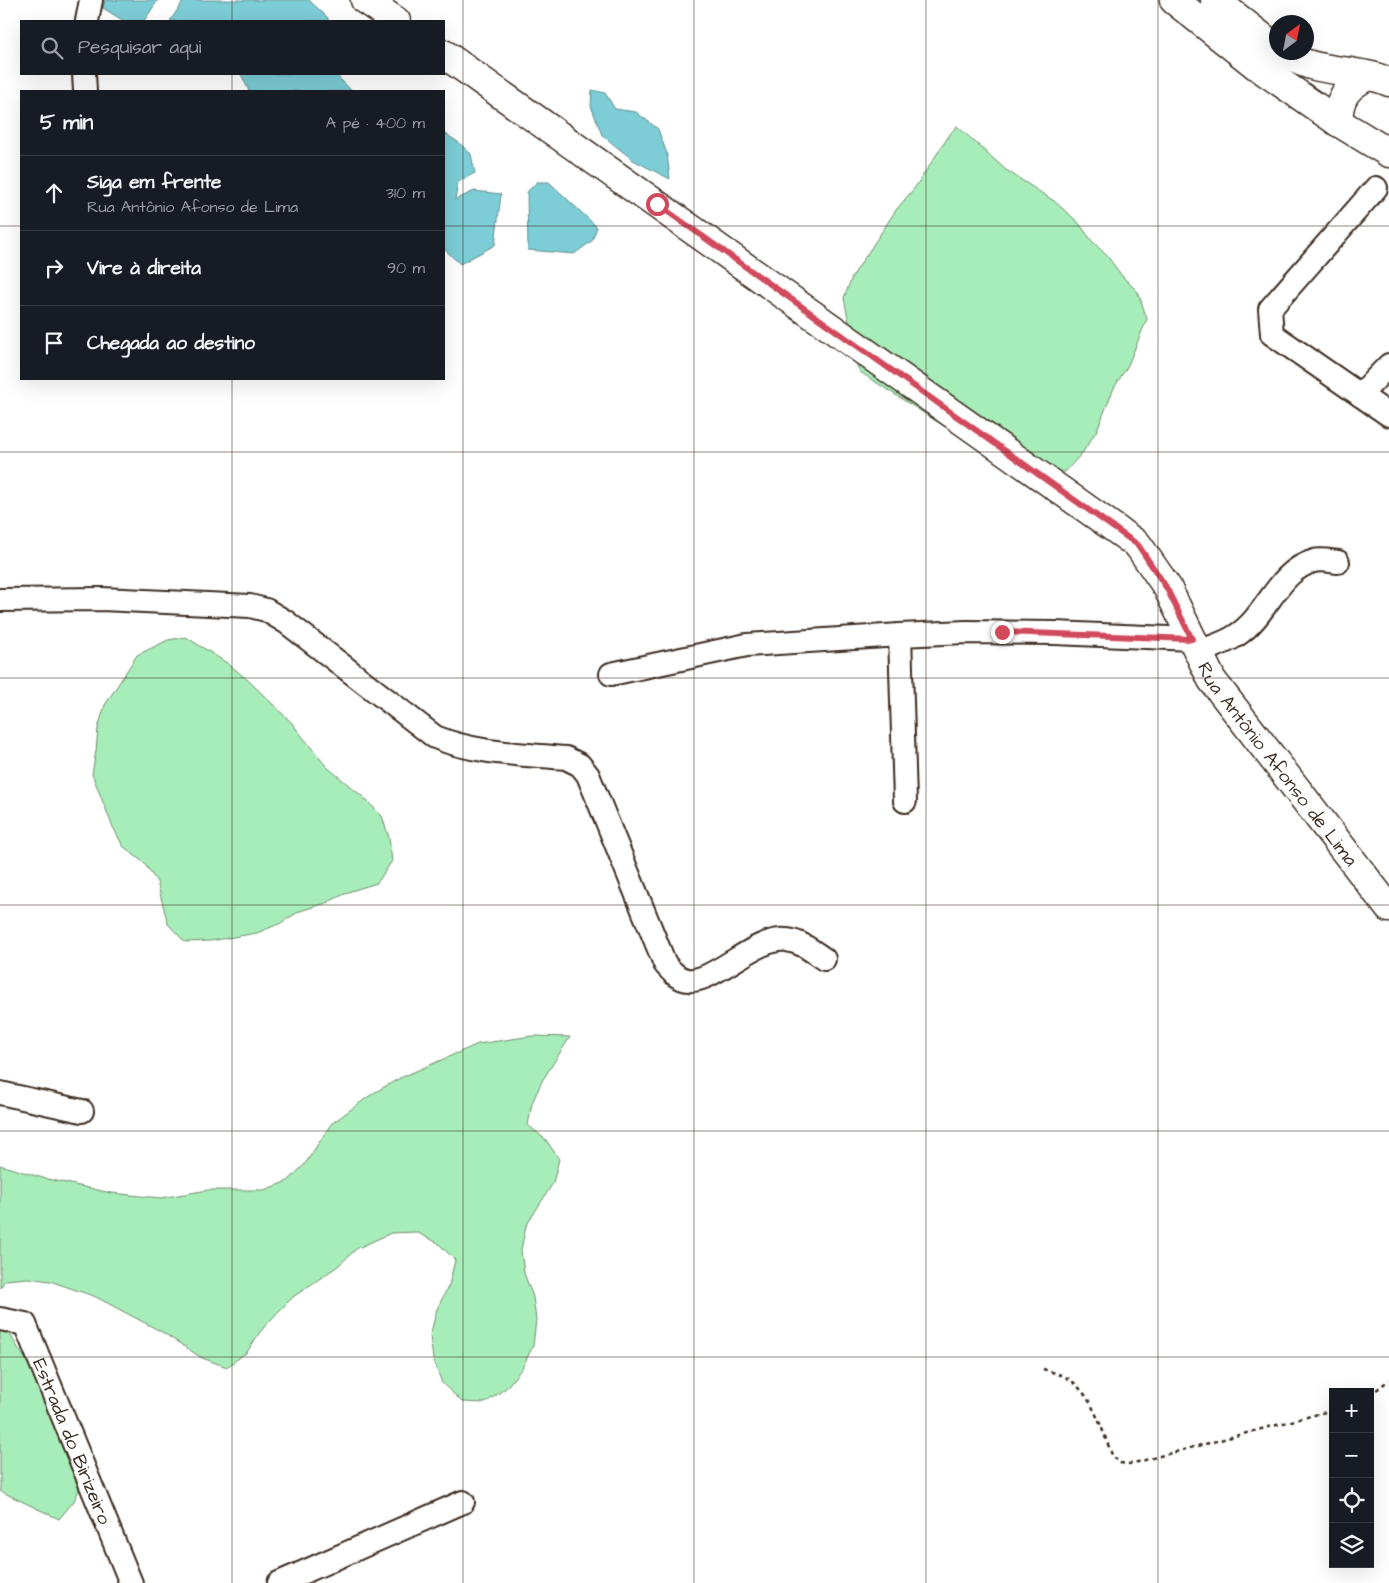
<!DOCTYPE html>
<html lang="pt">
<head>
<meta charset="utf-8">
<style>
	body { margin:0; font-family:"Architects Daughter",sans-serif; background:#20242c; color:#f1f3f6 }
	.controls { position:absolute; right:15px; bottom:15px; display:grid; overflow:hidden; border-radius:0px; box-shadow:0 5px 20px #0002 }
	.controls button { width:45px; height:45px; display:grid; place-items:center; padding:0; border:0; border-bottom:1px solid #363941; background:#171b24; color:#f1f3f6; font:25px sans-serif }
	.compass { position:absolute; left:1269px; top:15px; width:45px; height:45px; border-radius:50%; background:#171b24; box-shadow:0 5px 20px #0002; rotate:32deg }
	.stop { position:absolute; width:15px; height:15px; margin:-11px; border:4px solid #d1495b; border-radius:50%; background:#fff }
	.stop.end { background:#d1495b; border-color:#fff; box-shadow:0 1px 5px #0008 }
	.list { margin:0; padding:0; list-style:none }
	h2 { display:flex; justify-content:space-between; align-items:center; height:65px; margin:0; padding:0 20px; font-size:21px }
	h2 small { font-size:16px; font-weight:400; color:#9ea1a6 }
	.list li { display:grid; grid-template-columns:32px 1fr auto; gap:15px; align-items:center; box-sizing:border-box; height:75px; padding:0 20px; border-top:1px solid #363941 }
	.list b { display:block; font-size:19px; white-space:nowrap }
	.list p { margin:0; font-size:16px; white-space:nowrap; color:#9ea1a6 }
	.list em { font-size:16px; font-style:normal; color:#9ea1a6 }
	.icon { flex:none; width:28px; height:28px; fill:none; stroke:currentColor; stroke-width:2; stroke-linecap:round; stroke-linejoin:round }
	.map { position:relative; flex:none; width:1389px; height:1583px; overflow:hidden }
	.search { position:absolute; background:#171b24; box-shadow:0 5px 20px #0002; left:20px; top:20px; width:425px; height:55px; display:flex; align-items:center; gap:12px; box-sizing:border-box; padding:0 18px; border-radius:0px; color:#9ea1a6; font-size:19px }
	.panel { position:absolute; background:#171b24; box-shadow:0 5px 20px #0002; left:20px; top:90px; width:425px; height:290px; border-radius:0px }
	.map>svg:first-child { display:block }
	.green { fill:#a7edb9; stroke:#718c6c }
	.water { fill:#7ccdd6; stroke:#628c8c }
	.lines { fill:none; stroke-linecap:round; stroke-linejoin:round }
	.minor-casing { stroke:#3b2a1e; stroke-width:26 }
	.major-casing { stroke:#3b2a1e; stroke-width:31 }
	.path { stroke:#3b2a1e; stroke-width:2.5; stroke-dasharray:4 4; stroke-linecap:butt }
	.minor { stroke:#fff; stroke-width:22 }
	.major { stroke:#fff; stroke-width:28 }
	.route { stroke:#d1495b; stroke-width:6 }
	.grid { fill:none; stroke:#3b2a1e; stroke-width:1; stroke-opacity:0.55 }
	.labels { text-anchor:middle; stroke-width:4; stroke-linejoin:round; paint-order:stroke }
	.street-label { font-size:19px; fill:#3b2a1e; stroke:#fff }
</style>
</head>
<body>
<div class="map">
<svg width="1389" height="1583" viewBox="0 0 1389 1583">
	<rect width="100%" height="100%" fill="#fff"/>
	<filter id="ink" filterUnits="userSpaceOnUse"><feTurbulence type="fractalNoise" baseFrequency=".02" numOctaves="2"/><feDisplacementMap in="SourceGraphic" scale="10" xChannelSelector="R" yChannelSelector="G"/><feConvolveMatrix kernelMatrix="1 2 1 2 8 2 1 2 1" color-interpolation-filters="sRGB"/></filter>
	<g filter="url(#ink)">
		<!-- green -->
		<path class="green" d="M957 126 1006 170 1054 201 1078 222 1092 241 1108 257 1122 276 1138 292 1147 319 1128 365 1114 388 1097 430 1083 452 1065 472 1039 471 995 448 953 432 860 372 849 349V323L844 298 852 277 896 210 916 186 950 134Z
			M186 637 230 665 250 682 291 722 326 766 363 797 382 816 389 838 392 861 377 883 351 891 326 903 300 911 281 923 257 933 210 941 185 942 168 924 157 882 144 863 123 846 112 825 92 774 96 751 98 728 105 705 137 655 168 640Z
			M532 1036 570 1037 542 1081 532 1103 528 1125 546 1140 559 1159 553 1183 526 1226 521 1250 524 1273 533 1297 536 1320 533 1346 522 1368 506 1388 485 1403 462 1402 442 1383 433 1359 430 1336 437 1309 449 1285 455 1260 438 1243 416 1232 391 1233 356 1249 338 1266 293 1297 276 1314 260 1332 247 1352 227 1367 202 1358 162 1332 96 1297 50 1281 28 1278 5 1280 0 1288V1165L43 1178 111 1193 161 1198 208 1190H264L288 1181 305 1164 331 1124 372 1094 400 1078 478 1044Z
			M0 1317 18 1348 45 1387 84 1479 74 1501 59 1519 0 1491Z"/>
		<!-- water -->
		<path class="water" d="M105 0H158L144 21H124L103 8Z
			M184 0H309L328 18V21H170Z
			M241 74H335L352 91H278L276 90 275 91H249Z
			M592 90 605 93 615 109 636 112 658 129 667 154 670 179 633 160 602 135 591 106Z
			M444 133 458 142 471 154 475 173 458 182 455 200 474 191 501 194 495 245 460 264 444 249Z
			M537 182H549L597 227 592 241 574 254 528 250 527 192Z"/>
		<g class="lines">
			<defs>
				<g id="minor">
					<path d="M87 21 91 0"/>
					<path d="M84 74 85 91"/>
					<path d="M1376 188 1270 309 1272 334 1389 415"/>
					<path d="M1360 395 1389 365"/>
					<path d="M0 600 102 599 250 606 266 610 286 622 435 737C476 754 523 754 566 758L580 765 588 775 665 964C671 971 677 978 687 980 713 984 757 935 787 940 802 942 812 951 824 959"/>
					<path d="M900 635 905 801"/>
					<path d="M1198 652C1211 647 1226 643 1237 635 1268 615 1277 571 1314 561 1321 559 1330 561 1338 562"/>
					<path d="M611 674 747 645 900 635 966 632 1055 633 1192 639"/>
					<path d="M0 1093 82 1111"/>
					<path id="s1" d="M0 1319 25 1324 131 1583"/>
					<path d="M279 1583 463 1502"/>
				</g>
				<g id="major">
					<path d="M365 0 396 21"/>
					<path d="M1174 0 1257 66 1338 122 1389 153"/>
					<path d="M1215 0 1276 48"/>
					<path d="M1283 52C1315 75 1355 67 1389 82"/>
					<path id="s2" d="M444 54 1138 545 1167 587 1212 680 1389 908"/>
					<path d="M1338 122C1339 97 1346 87 1368 76"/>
				</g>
			</defs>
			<!-- minor casing -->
			<use href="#minor" class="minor-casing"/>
			<!-- major casing -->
			<use href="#major" class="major-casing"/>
			<!-- path -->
			<path class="path" d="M1043 1369C1051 1372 1061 1374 1069 1379 1093 1395 1102 1431 1113 1457L1120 1463 1130 1464 1333 1410
				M1370 1395 1389 1380"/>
			<!-- minor -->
			<use href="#minor" class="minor"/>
			<!-- major -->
			<use href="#major" class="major"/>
		</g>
	</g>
	<g class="lines" filter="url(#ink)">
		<!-- route -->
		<path class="route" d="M657 204 1138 545 1166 587 1192 639 1002 632"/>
	</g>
	<!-- grid -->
	<path class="grid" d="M232 0V21M463 0V1583M694 0V1583M926 0V1583M1158 0V1583M232 74V91M0 226H21M444 226H1389M232 379V1583M0 452H1389M0 678H1389M0 905H1389M0 1131H1389M0 1357H1389"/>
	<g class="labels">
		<!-- street labels -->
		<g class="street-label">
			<text dy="7" stroke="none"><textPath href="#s2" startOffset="1111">Rua Antônio Afonso de Lima</textPath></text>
			<text dy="7" stroke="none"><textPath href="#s1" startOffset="152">Estrada do Birizeiro</textPath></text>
		</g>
	</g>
</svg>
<div class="controls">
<button>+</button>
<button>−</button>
<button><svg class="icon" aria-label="locate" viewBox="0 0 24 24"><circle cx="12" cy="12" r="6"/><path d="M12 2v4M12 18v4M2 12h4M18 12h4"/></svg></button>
<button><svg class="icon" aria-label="layers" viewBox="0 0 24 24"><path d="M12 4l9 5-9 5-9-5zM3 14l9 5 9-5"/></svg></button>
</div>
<svg class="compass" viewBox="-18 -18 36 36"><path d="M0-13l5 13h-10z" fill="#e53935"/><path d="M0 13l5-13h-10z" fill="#9ea1a6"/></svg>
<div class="stop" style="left:657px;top:204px"></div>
<div class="stop end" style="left:1002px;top:632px"></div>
<div class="search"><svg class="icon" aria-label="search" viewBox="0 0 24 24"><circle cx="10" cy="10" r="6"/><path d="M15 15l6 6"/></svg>Pesquisar aqui</div>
<section class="panel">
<h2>5 min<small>A pé · 400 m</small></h2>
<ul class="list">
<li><svg class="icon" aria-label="ahead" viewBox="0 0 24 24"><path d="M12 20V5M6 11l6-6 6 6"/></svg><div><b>Siga em frente</b><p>Rua Antônio Afonso de Lima</p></div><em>310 m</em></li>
<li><svg class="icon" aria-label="right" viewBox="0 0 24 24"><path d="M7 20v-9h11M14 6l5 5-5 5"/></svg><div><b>Vire à direita</b></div><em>90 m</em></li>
<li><svg class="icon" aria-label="arrive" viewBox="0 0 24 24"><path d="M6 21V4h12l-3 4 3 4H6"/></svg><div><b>Chegada ao destino</b></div></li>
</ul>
</section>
</div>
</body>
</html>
